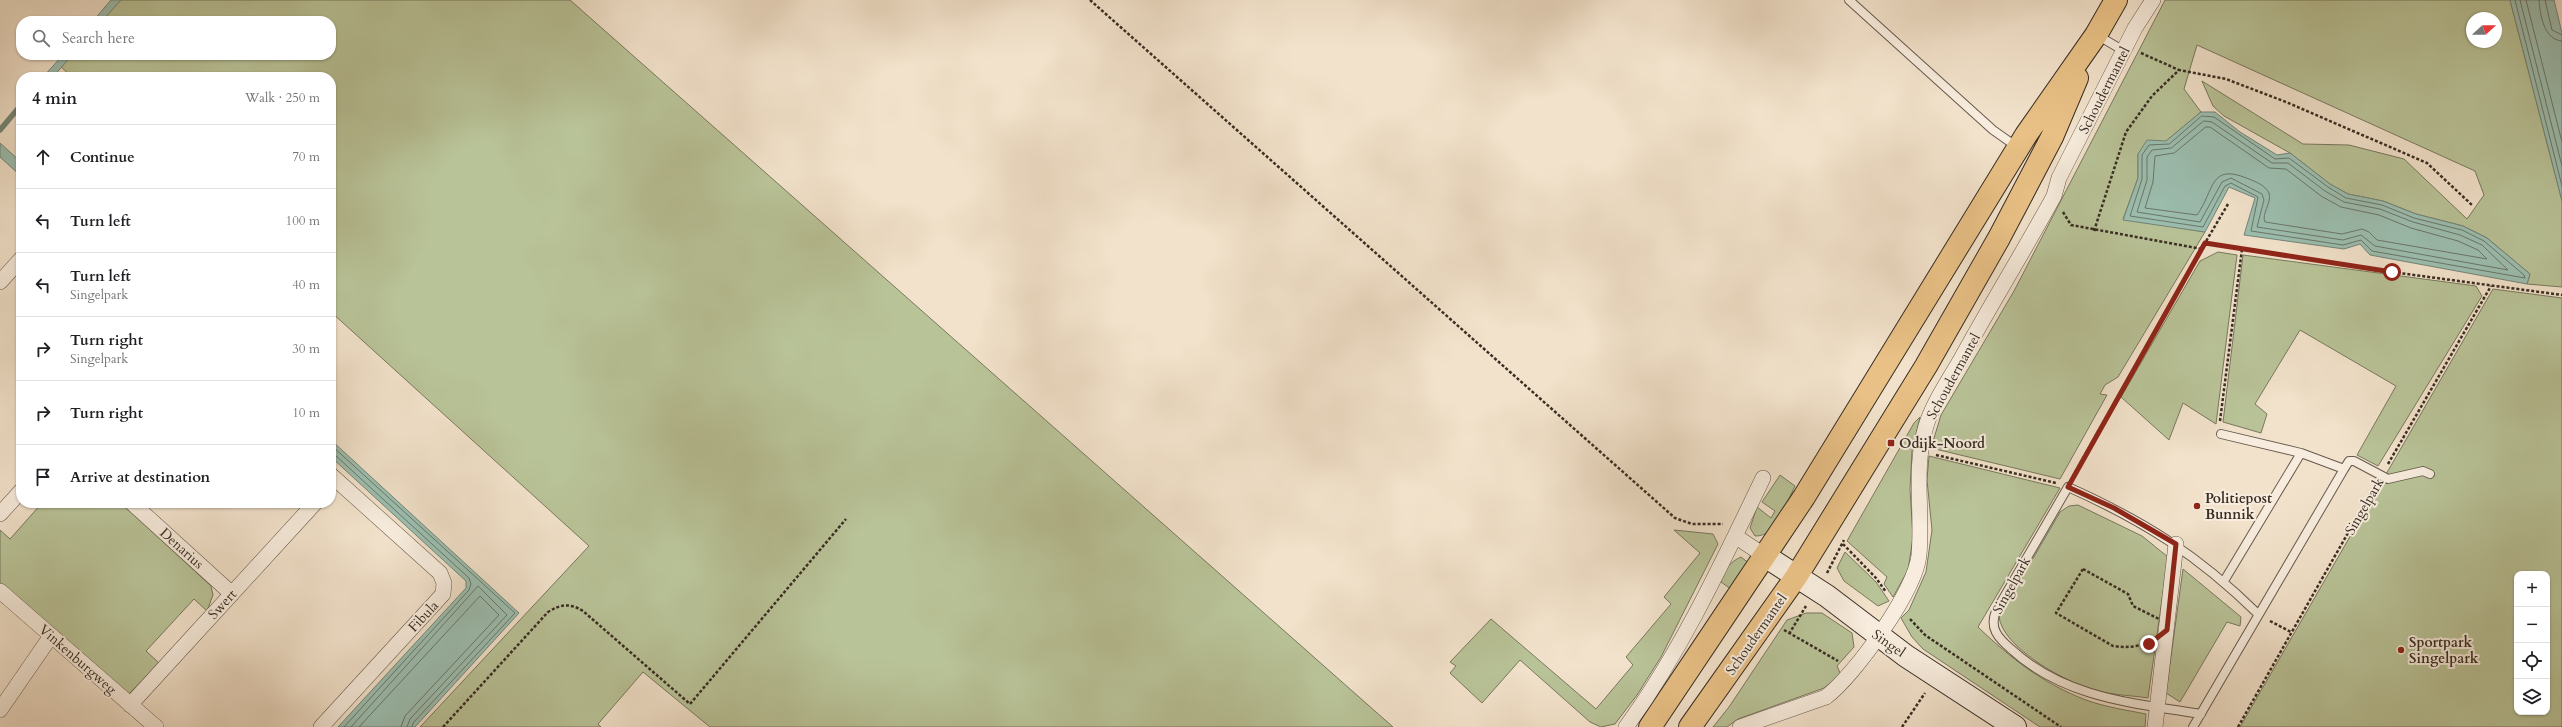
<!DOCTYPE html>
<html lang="en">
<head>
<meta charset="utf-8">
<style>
	body { margin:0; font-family:Cardo,serif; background:#f6f6f6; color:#202124 }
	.controls { position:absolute; right:12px; bottom:12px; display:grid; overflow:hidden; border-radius:8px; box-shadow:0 1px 3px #0004 }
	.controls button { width:36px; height:36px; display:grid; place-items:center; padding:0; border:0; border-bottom:1px solid #e0e0e0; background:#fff; color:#202124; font:20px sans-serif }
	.compass { position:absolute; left:2466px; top:12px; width:36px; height:36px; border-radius:50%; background:#fff; box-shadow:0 1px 3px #0004; rotate:69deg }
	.stop { position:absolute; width:12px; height:12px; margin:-9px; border:3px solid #8f2418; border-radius:50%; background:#fff }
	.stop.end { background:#8f2418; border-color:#fff; box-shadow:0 1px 4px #0008 }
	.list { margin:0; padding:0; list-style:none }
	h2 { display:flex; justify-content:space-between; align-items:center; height:52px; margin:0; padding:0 16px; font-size:17px }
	h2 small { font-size:13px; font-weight:400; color:#757577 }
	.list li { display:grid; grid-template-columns:26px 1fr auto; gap:12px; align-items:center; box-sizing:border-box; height:64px; padding:0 16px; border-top:1px solid #e0e0e0 }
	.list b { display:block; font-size:15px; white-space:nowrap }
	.list p { margin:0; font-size:13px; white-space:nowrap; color:#757577 }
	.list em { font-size:13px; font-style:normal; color:#757577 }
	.icon { flex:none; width:22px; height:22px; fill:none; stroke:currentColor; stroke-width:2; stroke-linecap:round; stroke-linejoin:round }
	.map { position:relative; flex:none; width:2562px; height:727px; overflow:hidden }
	.search { position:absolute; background:#fff; box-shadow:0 1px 3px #0004; left:16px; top:16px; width:320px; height:44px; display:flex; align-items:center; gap:10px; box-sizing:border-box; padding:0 14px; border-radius:16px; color:#757577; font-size:15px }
	.panel { position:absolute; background:#fff; box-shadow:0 1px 3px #0004; left:16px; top:72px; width:320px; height:436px; border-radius:16px }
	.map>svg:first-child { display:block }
	.green { fill:#b9c398; stroke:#78785e; fill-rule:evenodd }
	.water { fill:#9cbfb1; stroke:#748578 }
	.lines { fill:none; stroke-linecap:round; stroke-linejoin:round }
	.shore { stroke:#6a766a; stroke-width:1 }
	.stream { stroke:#748578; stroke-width:5.5 }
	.lane-casing { stroke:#665a4d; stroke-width:10 }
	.street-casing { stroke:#665a4d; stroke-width:16 }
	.secondary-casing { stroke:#382d23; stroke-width:24 }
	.primary-casing { stroke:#382d23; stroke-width:24 }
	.path { stroke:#382d23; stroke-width:2.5; stroke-dasharray:3 2; stroke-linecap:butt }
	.lane { stroke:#f7ecdd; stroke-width:8 }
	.street { stroke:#f7ecdd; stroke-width:15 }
	.secondary { stroke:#f7ecdd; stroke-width:22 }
	.primary { stroke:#e9c186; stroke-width:22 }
	.route { stroke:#8f2418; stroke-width:5 }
	.poi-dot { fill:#8f2418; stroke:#f7ecdd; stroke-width:1.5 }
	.labels { text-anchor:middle; stroke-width:4; stroke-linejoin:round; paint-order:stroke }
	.street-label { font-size:14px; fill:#382d23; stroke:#f7ecdd }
	.poi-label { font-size:14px; font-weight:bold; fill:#382d23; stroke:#f7ecdd; text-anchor:start }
</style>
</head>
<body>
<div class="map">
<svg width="2562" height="727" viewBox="0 0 2562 727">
	<rect width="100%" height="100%" fill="#f2e2cb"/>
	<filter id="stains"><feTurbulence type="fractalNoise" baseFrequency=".005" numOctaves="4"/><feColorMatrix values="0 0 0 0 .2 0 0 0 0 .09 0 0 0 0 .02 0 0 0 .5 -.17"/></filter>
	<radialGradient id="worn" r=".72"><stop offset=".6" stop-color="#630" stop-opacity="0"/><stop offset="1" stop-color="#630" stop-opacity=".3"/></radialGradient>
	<!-- green -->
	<path class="green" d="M113 0H570L1393 727H710L643 672 598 724 601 727H420L589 546 331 312V77H72L58 64 66 55H331V21H95Z
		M2165 0H2510L2562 201V287L2527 284 2530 274 2487 238 2463 226 2416 214 2383 201 2348 194 2330 184 2290 153 2224 116 2213 106 2202 81 2303 144 2349 145 2404 159 2467 219 2484 195 2475 171 2197 45 2184 89 2201 112 2166 141 2138 154V178L2123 219 2205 232 2118 377 2105 385 2100 394 2107 395 2060 479 1931 448 1941 415 2014 291ZM2472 18H2496V42H2472Z
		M2218 252 2237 255 2216 424 2183 403 2169 440 2121 397 2200 261Z
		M2243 255 2476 286 2482 296 2378 466 2357 455 2396 386 2300 330 2255 404 2267 414 2261 433 2223 422Z
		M2493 289 2562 298V727H2240ZM2517 574H2547V712H2517Z
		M1920 417 1912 451 1910 489 1913 538 1908 570 1893 597 1884 584 1887 577 1847 541 1914 423Z
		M1929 456 2060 488 1978 627C2010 658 2044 684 2086 700 2105 707 2126 710 2146 714L2145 727H2040L1923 649 1912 637 1901 618 1909 610 1926 572 1932 530 1927 480Z
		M1780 475 1795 486C1786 503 1777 537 1755 536L1750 528 1757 507 1771 518 1775 511 1762 502Z
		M42 503H121L211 586 213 595 207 611 194 599 146 651 159 663 128 695 0 583V530L10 539Z
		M2078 505 2142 536 2168 557 2148 698C2129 695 2106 695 2087 688 2061 679 2003 647 1999 617L2060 512 2069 506Z
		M1674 530 1713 534 1718 544 1661 657 1637 695 1615 724 1601 727 1590 722 1520 660 1482 703 1450 673 1456 666 1450 662 1491 619 1596 709 1633 665 1626 657 1671 604 1664 597 1700 553Z
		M1845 552 1876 582 1889 601 1878 606 1844 581 1837 568Z
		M1741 557 1750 564 1735 592 1721 582C1722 571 1731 561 1741 557Z
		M2183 569 2241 617 2240 626 2227 622 2180 702 2166 693Z
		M1806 613H1822L1852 633 1854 647 1837 666 1841 675 1824 688 1738 719 1727 727H1713L1729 707 1787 620Z"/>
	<!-- water -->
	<path class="water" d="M111 0H121L102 21H93Z
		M2510 0H2554L2562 33V201Z
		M63 55H72L53 77H43Z
		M2201 112H2215L2240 132 2277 155 2290 153 2330 184 2348 194 2383 201 2416 214 2463 226 2487 238 2530 274 2527 284 2370 255 2360 244 2344 249 2244 235 2255 198 2229 187 2205 232 2123 220 2138 178V154L2147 140 2166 141Z
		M0 143 21 162V176L0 157Z
		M331 440 519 613 415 727H338L466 588V581L331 457Z"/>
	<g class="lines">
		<!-- shore -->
		<path class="shore" d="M2515 0 2562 186
			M2520 0 2562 166
			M2526 0 2562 142
			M2539 0C2540 15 2544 40 2562 41
			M2545 0 2552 30 2562 35
			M2202 116 2214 117 2275 159 2289 158 2328 187 2346 198 2382 205 2414 218 2462 230 2484 241 2524 275 2525 278 2372 251 2361 240 2343 245 2251 231 2258 197 2231 183 2225 186 2203 227 2130 216 2142 179V155L2149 145 2169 144Z
			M2204 121 2212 122 2272 163H2288L2325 191 2344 202 2380 209 2413 222 2460 235 2482 245 2508 270 2375 246 2361 235 2343 240 2257 227 2264 200 2262 194 2231 178 2222 182 2200 222 2137 212 2147 180V157L2152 150 2171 148Z
			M2206 127H2210L2269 168 2286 169 2321 196 2341 207 2379 215 2411 228 2458 241 2478 250 2487 259 2377 240 2369 232 2362 229 2342 234 2265 222C2261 214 2272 203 2269 193 2265 185 2256 182 2249 179 2209 162 2215 190 2197 215L2145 208 2153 182 2155 156 2174 153Z
			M331 445 515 613 413 723 412 727
			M331 454 335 455 469 578 471 584 469 590 344 727
			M351 727 478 586 507 615 410 719 407 727
			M359 727 480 596 499 615 405 716 401 727"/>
		<!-- stream -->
		<path class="stream" d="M0 130 21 105"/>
		<defs>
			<path id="lane" d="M1849 0 1993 130 2017 147
				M2097 35 2124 51
				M2221 434 2301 453
				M2344 469 2349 461H2354L2388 479 2423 471 2430 474
				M2201 714C2133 703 2064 698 2011 649 1998 638 1989 628 1996 611L2068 487C2144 521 2198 555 2258 614
				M2193 727 2344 469 2301 453 2224 581"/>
			<path id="street" d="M0 282 21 259
				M132 503 232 594
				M0 514 21 491
				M1735 536 1765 556
				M0 591 156 727
				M130 705 315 503
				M0 710 51 636
				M321 727 443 594 444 583 440 573 331 475
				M1626 727C1682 650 1722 563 1763 478
				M1740 727 1826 697C1855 675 1916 590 1919 555 1923 512 1913 469 1926 426 1933 403 1949 380 1961 359 1991 304 2024 251 2054 196L2059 178 2135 28 2153 0
				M2155 727 2176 544"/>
			<path id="secondary" d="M1765 556 1827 596 1906 656 2015 727"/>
			<path id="primary" d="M1650 727 1804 497 2026 135 2096 35 2116 0
				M1690 727 1796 577 1926 366 1999 238 2052 137 2077 78"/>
		</defs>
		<!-- lane casing -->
		<use href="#lane" class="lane-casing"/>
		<!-- street casing -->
		<use href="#street" class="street-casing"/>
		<!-- secondary casing -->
		<use href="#secondary" class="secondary-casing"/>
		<!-- primary casing -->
		<use href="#primary" class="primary-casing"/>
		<!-- path -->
		<path class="path" d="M1090 0 1675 518 1692 524H1723
			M2141 53 2179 70
			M2228 204 2205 243 2392 272 2562 295
			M2063 212 2071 225 2202 249
			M2094 231 2126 132 2152 96 2179 70 2226 79 2286 102 2427 163 2472 205
			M2220 421 2242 249
			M1936 455 2056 483
			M2388 464 2491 286
			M2073 476 2205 243
			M1843 544 1876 578 1886 592
			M2083 569 2128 594 2133 606 2159 619 2167 630C2152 645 2133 649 2113 646L2056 613Z
			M1827 573 1844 540
			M1910 619 1925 635 2061 727
			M2270 621 2291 632
			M1784 630 1838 661
			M1789 634 1806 606
			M443 727 548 612C561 604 570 603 583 611L690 704 846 519
			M1902 727 1925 693
			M2238 727 2374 487"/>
		<!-- lane -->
		<use href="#lane" class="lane"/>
		<!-- street -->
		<use href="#street" class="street"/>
		<!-- secondary -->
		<use href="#secondary" class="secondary"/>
		<!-- primary -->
		<use href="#primary" class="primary"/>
	</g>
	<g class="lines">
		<!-- route -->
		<path class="route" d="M2149 644 2167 630 2176 544 2114 508 2068 487 2205 243 2392 272"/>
	</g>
	<!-- markers -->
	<g class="poi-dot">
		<rect x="1887" y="439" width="8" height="8" rx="2"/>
		<circle cx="2197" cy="506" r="4"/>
		<circle cx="2401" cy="650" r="4"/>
	</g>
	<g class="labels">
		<!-- street labels -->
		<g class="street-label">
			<text transform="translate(2104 90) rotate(-63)" y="5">Schoudermantel</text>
			<text transform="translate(1953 376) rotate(-61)" y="5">Schoudermantel</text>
			<text transform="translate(2364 506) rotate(-60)" y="5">Singelpark</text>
			<text transform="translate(182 548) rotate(42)" y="5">Denarius</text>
			<text transform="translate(2011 585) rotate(-61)" y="5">Singelpark</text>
			<text transform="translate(222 604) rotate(-48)" y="5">Swert</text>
			<text transform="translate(423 616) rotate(-47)" y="5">Fibula</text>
			<text transform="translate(1756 634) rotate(-55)" y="5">Schoudermantel</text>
			<text transform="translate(1889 643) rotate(35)" y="5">Singel</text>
			<text transform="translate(78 659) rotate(41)" y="5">Vinkenburgweg</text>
		</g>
		<!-- poi labels -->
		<g class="poi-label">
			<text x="1899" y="448">Odijk-Noord</text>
			<text x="2205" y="503">Politiepost<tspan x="2205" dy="16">Bunnik</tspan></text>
			<text x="2409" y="647">Sportpark<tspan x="2409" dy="16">Singelpark</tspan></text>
		</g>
	</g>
	<rect width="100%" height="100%" filter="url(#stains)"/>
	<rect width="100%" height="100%" fill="url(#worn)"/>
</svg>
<div class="controls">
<button>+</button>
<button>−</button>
<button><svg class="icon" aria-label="locate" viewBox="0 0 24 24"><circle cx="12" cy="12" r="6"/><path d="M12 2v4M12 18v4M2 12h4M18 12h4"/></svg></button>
<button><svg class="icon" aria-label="layers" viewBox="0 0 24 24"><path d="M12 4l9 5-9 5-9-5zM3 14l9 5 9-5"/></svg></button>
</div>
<svg class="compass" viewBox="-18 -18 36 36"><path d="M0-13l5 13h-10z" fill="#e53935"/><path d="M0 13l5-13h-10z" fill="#757577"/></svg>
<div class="stop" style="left:2392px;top:272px"></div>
<div class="stop end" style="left:2149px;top:644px"></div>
<div class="search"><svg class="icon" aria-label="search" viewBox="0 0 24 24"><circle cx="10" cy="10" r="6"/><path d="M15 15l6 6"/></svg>Search here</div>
<section class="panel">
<h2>4 min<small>Walk · 250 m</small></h2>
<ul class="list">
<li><svg class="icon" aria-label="ahead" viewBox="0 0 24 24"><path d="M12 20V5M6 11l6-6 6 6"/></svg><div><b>Continue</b></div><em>70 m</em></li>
<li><svg class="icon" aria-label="left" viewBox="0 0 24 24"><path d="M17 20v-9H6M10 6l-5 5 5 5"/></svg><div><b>Turn left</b></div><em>100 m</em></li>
<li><svg class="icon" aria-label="left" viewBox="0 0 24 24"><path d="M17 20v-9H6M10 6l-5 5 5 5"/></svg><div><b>Turn left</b><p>Singelpark</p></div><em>40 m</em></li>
<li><svg class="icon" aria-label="right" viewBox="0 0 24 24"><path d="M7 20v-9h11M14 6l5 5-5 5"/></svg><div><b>Turn right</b><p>Singelpark</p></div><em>30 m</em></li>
<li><svg class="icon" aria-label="right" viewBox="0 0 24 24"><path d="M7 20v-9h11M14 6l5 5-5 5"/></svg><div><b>Turn right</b></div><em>10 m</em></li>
<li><svg class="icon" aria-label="arrive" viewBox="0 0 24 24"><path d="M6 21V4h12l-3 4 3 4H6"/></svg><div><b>Arrive at destination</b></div></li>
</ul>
</section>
</div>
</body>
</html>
